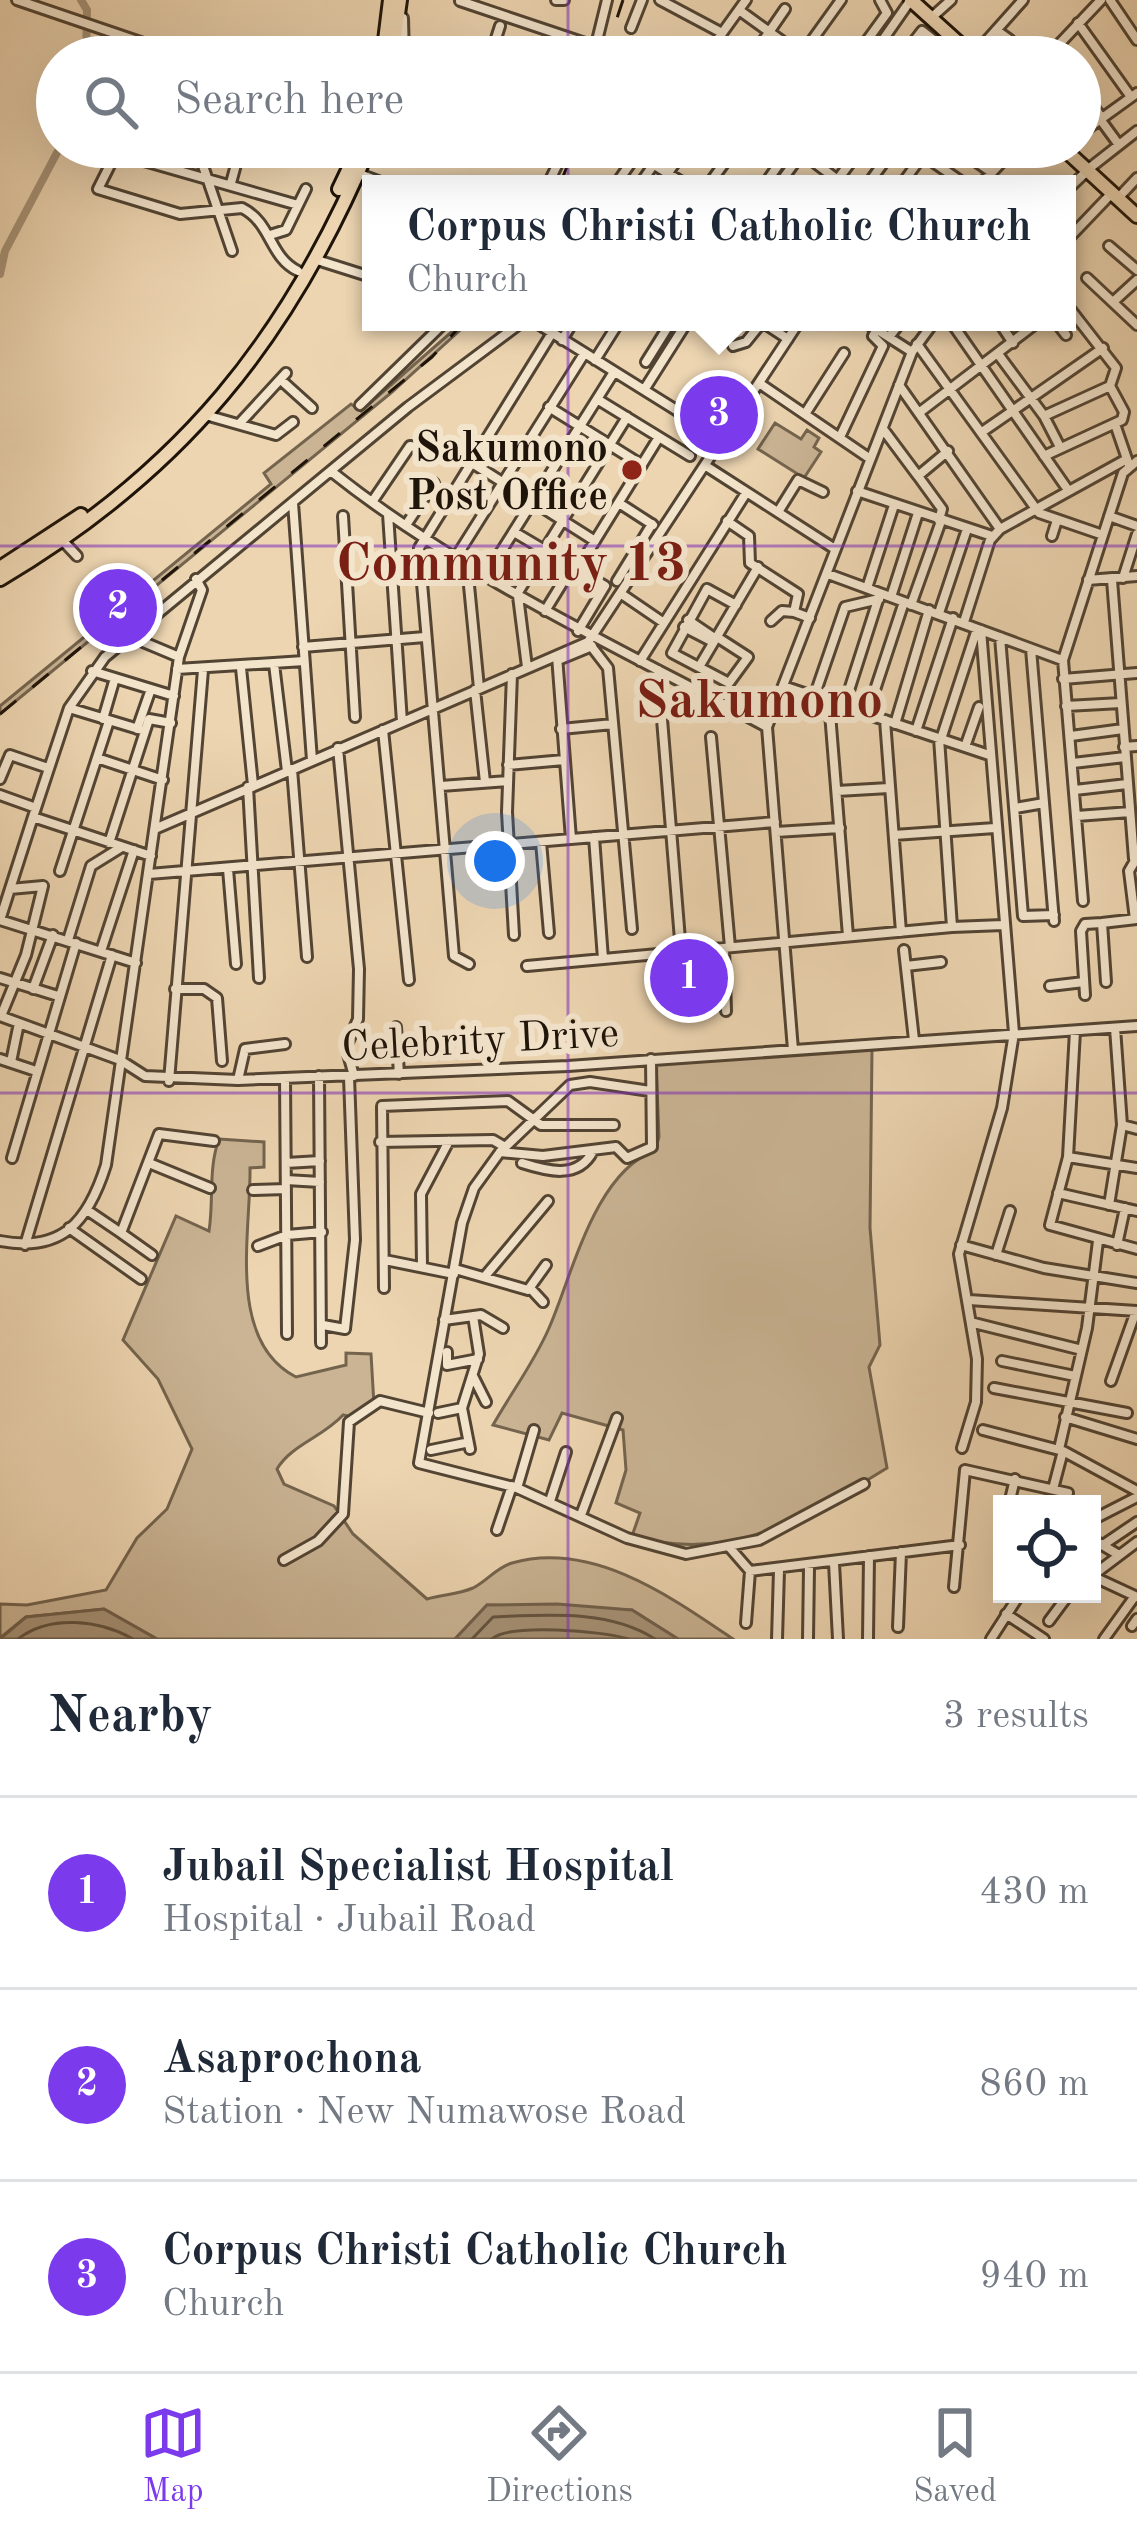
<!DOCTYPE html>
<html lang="en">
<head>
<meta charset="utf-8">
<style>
	body { margin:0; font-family:"Old Standard TT",serif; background:#f6f6f7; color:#1f2937 }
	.controls { position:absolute; right:36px; bottom:36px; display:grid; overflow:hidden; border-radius:0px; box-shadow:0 12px 48px #0002 }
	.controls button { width:108px; height:108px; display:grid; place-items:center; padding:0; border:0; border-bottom:3px solid #e0e1e3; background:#fff; color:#1f2937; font:60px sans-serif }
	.you { position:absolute; left:495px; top:861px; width:42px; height:42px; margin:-30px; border:9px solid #fff; border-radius:50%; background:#1a73e8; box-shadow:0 0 0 18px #1a73e833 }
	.badge { display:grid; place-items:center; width:78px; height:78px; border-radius:50%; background:#7c3aed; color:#fff; font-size:39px; font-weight:700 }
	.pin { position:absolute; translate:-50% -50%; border:6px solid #fff; box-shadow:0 3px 12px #0006 }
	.popup { position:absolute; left:362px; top:175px; width:714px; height:156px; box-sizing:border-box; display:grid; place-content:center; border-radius:0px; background:#fff; filter:drop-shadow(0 3px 9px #0005); font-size:39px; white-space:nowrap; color:#747a83 }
	.popup b { font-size:45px; color:#1f2937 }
	.popup::after { content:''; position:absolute; left:50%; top:100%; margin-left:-24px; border:24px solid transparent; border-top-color:#fff }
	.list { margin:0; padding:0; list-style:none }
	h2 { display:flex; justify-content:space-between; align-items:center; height:156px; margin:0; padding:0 48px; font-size:51px }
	h2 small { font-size:39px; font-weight:400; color:#747a83 }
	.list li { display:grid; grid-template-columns:78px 1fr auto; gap:36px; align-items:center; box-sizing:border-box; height:192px; padding:0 48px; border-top:3px solid #e0e1e3 }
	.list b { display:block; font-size:45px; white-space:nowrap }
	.list p { margin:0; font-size:39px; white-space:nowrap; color:#747a83 }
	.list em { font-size:39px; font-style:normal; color:#747a83 }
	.icon { flex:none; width:66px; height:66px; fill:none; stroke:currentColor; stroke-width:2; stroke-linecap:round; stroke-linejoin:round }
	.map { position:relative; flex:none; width:1137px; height:1639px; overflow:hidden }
	.search { position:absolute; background:#fff; box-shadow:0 12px 48px #0002; left:36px; right:36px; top:36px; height:132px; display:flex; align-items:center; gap:30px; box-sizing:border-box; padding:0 42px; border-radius:66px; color:#747a83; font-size:45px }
	.sheet { height:732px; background:#fff }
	nav { display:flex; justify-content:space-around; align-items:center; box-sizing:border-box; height:168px; border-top:3px solid #e0e1e3; background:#fff; font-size:33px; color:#747a83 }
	nav a { display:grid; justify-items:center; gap:6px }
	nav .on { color:#7c3aed }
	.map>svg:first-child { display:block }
	.green { fill:#cab494; stroke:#74644e; stroke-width:3 }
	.water { fill:#a79378; stroke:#71604c; stroke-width:3 }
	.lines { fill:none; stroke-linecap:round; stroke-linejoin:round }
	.shore { stroke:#635440; stroke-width:3 }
	.river { stroke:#a79378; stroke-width:8 }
	.minor-casing { stroke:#524433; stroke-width:14 }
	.major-casing { stroke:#1f1409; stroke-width:18 }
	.minor { stroke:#f3e4cc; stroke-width:8 }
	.major { stroke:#edd5b1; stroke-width:12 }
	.rail { stroke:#1f1409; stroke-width:3; stroke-dasharray:21 21; stroke-linecap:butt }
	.grid { fill:none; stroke:#7b2cbf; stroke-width:3; stroke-opacity:0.55 }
	.poi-dot { fill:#8f2418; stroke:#f3e4cc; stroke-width:4.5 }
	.labels { text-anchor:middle; stroke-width:12; stroke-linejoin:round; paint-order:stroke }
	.poi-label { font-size:42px; font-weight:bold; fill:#1f1409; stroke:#f3e4cc; text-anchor:end }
	.street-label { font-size:42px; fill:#1f1409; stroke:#f3e4cc }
	.district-label { font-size:54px; font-weight:bold; fill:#7a1f14; stroke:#f3e4cc }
</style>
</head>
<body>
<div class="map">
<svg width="1137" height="1639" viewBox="0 0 1137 1639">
	<rect width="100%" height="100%" fill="#edd5b1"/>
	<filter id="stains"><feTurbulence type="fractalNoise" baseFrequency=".00167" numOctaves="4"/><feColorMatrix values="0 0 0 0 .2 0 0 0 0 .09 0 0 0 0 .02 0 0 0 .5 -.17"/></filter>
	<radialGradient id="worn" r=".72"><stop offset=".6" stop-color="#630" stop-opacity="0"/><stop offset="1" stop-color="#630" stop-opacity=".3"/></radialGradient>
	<!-- green -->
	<path class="green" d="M463 322H469L392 392 0 714V706L271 484 264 473 351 404 361 411Z
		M775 423 801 439 807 430 819 438 814 447 821 452 804 478 758 449Z
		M872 1048 870 1228 880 1345 869 1367 887 1468C804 1519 731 1564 632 1536L640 1513 616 1503 626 1470 623 1430 562 1413 549 1440 493 1425C511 1393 535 1361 549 1328 573 1273 594 1174 655 1150L659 1137 656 1062Z
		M219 1139 264 1142V1167L250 1168C251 1233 226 1341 296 1377L346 1365V1353L371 1354 374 1405 352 1417 343 1415C323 1437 291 1445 277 1469L284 1484 334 1506 353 1534 427 1599C442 1595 459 1594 473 1588 486 1582 497 1567 512 1563 592 1540 671 1597 733 1639H678L632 1610 487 1605 455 1639H157L104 1609 26 1617 0 1638V1604L27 1605 106 1590 137 1538 167 1509 192 1449 158 1379 123 1340 176 1216 209 1231C214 1199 208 1169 219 1139Z"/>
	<!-- water -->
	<path class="water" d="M557 1604 632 1610 678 1639H455L487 1605Z
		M104 1609 157 1639H0L26 1617Z"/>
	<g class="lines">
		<!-- shore -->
		<path class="shore" d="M18 1639C50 1614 100 1620 133 1639
			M472 1639 493 1617C547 1615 609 1609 655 1639
			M492 1639C508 1623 605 1631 628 1639"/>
		<!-- river -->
		<path class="river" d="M81 0 87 10 86 57
			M0 274 5 251 60 147"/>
		<defs>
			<path id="minor" d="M17 0 158 48 204 57
				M556 0H564
				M660 0 722 33
				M1110 0 1137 40
				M460 1 594 46
				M739 10 804 57
				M403 18 404 57
				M931 18 951 0
				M1078 23 1131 97
				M631 28 642 0
				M996 30 1010 40
				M974 55 1023 0
				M321 57 385 55
				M490 57 500 26
				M532 57 536 48 555 55
				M593 57 607 0
				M705 57 746 0
				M752 57 785 9
				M800 57 841 0
				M855 57 887 13 880 0
				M871 57 910 1
				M902 57 922 31 955 57
				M1047 57 1101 0
				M1080 89 1102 118
				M1100 119 1119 145
				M1080 134 1137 93
				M119 147 98 189 180 214 242 208C272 223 269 257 298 271
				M168 147 200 157 232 251
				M776 147 796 160
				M911 147 965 184
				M955 147 991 172
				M995 147 1007 156
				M116 153 298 205
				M802 153 843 184
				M637 154 685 184
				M931 161 940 147
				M1091 167 1137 131
				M357 173 386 184
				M668 173 686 147
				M838 179 862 147
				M231 183 240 150
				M548 184 566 147
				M616 184 642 147
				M640 184 654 164
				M709 184 736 147
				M765 184 791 147
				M779 184 806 147
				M868 184 895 147
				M902 184 923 155
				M981 184 1016 147
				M1067 190 1087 171
				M1121 195 1137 178
				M270 235 286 230 306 189
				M1067 240 1111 194
				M1109 246 1137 270
				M314 259 371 277
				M1087 278 1137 325
				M1113 302 1137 280
				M535 322 644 390
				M687 322 644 390 713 433 717 444
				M762 322 788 339
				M865 322 912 352
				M951 322 1068 490
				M999 322 1013 343
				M1056 322 1066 335
				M398 323 399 322
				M889 337 901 322
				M562 340 573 322
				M917 344 1039 513 1103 535
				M733 346 746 342 762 322
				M998 354 1044 416 1110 386 1116 368 1067 305
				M595 360 619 322
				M646 362 671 322
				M281 380 312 408
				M759 383 869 458
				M899 385 1000 529
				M597 399 690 456
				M360 405 445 322
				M549 407 642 465
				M920 412 1038 322
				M805 414 844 353
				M209 416 276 435 293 422
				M1044 416 1060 447
				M240 423 286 373
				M1115 424 1127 459
				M883 429 918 476
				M982 432 1103 348
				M840 437 883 346 873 336 877 329
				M1044 456 1122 420 1124 412 1110 386
				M706 466 835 549
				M332 472C464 577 619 648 767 727
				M857 491 992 536
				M372 502 410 446 458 454 595 541
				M293 503 312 760
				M619 503 653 525
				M778 512 798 480 823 492
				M388 514 402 722
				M343 516 355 717
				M1109 516 1137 526
				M939 520 942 509 918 476 948 451
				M727 521 749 536 750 563 798 594 794 612 810 618
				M406 525 434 483
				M514 532 605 586 578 631
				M1052 536 1057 520
				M63 541 77 556
				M456 557 584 354
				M467 565 479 688
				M577 570 659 437
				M487 574 614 372
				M828 574 1062 660
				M1123 578 1137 534
				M1088 580 1137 576
				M1112 580 1134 859
				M617 581 652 524
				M867 588 894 505
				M517 594 627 417
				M623 595 664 623
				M518 596 527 667
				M891 597 918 513
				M911 605 940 524
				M545 611 572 567
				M939 613 967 529
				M688 620 716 639
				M771 621 782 611 794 612
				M964 622 990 540 1000 529 1127 459 1129 465
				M684 627 713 642
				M129 636 179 657
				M717 637 748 657 729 683 672 653 707 589 736 605
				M1000 637 1023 916 1054 915
				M588 642 608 668 632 929
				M303 647 425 637
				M1031 649 1054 921
				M557 656 571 839
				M558 660 592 646
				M640 661 746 493
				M274 664 287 771
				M699 667 758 567
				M241 668 253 785
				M177 669 304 661
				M658 670 681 952
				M92 671 174 696
				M512 674 507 812 514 935
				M1063 679 1137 673
				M783 686 989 755
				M475 690 485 782
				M814 697 845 607 879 599
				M829 701 848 936
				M844 706 878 600
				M1066 706 1121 703
				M69 708 145 731
				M867 714 904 602
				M103 719 115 678
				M885 720 901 932
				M895 724 929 610
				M137 729 151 689
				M561 729 613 724
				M383 730 409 980
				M916 731 953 618
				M1071 736 1123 729
				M711 737 730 947
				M941 739 977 629
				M965 747 979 707
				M1124 747 1137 746
				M338 748 359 969 358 1019 346 1047 354 1076
				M97 758 163 780
				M1073 763 1125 757
				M508 765 564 760
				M292 769 307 957
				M0 779 10 755 48 768
				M441 786 508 781
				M248 787 259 978
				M1075 790 1127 784
				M837 791 889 788
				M0 795 36 808
				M1015 808 1044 803
				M1077 816 1130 812
				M33 817 69 708 105 657 408 407 522 322
				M157 828 588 642 799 322
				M776 832 840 828
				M894 835 995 828
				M594 837 603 959
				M541 842 549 933
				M109 843 149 719 171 723
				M228 869 236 964
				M60 871 109 721
				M149 874 775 822
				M1083 901 1063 660 1123 473 1137 461
				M1135 919 1129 871 1136 859
				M0 920 33 817 151 856
				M0 920 136 963
				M952 927 1003 925
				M68 940 91 866 120 848
				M724 949 726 1011
				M904 950 914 1040
				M101 951 134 850
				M672 953 681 1007
				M469 964 454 956 419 548 552 333
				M675 964 701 962
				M527 966 952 927 939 738
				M906 966 941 962
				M0 978 58 996
				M1106 982 1102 923 1137 919
				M1050 986 1084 982
				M33 989 53 935
				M175 989H204L217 998 222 1061
				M1085 995 1081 931 1085 924 1102 923
				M0 1016 120 1060 145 1076 238 1080
				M1 1016 26 955 43 886 10 889
				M396 1027 399 1074
				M1075 1031 1068 1157 1050 1225 1137 1249
				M285 1044 245 1049 238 1080 568 1066 1137 1026
				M793 1050 767 727 912 352 934 322
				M0 1059 36 1071
				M11 1062 19 1023
				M319 1076 321 1343
				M285 1078 287 1334
				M169 1081 203 670
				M650 1091 590 1082 570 1085 500 1152 474 1188 462 1223 419 1463 517 1488 627 1538 686 1554 759 1540 864 1484
				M1122 1125 1137 1129
				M380 1142 493 1140 505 1147
				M500 1152 543 1156 616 1147 627 1158 652 1147 651 1059
				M1068 1157 1137 1168
				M12 1158 76 943
				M149 1163 210 1188
				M286 1163 320 1161
				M522 1163C547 1171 578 1180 593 1151
				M286 1180 320 1182
				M253 1190 286 1189
				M1058 1193 1137 1211
				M1109 1205 1122 1125 1115 1028
				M87 1210 121 1233 159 1134 214 1141
				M69 1228 141 1279
				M121 1233 152 1255
				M0 1241C62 1253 88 1222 106 1165L179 657 202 590 196 579
				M25 1245 112 955
				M961 1245 1044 1268 1137 1283
				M1117 1245 1125 1208
				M258 1246 287 1235 322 1232
				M996 1255 1010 1211
				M385 1260 454 1274
				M422 1266 421 1194 449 1141
				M455 1269 528 1290 546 1265
				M486 1275 548 1201
				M384 1288 382 1106 508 1101 541 1125H614
				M531 1289 543 1302
				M969 1300 1137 1311
				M444 1320 481 1315 503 1328
				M974 1323 1082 1350
				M323 1325 345 1329 355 1240 349 1077
				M447 1352V1365L478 1359
				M1002 1361 1075 1376
				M473 1376 486 1402
				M1111 1381 1136 1311
				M994 1388 1127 1413
				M438 1413 462 1408
				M1065 1417 1137 1439
				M983 1430 1063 1451 1137 1491
				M962 1448 976 1402 977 1359 959 1254 1002 1108 1014 1033 981 630
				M470 1449 462 1408 479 1354 473 1316
				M1059 1449 1087 1328 1098 1241
				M431 1450 465 1443
				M517 1488 534 1430
				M1053 1489 1063 1451
				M550 1501 566 1452
				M1009 1504 1015 1479
				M581 1515 617 1418
				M1092 1520 1137 1497
				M497 1530 512 1486
				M1092 1539 1119 1555
				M1103 1545 1137 1522
				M730 1548 750 1571 960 1545
				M284 1560 318 1541 343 1514 349 1422 380 1401 429 1413
				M834 1563 838 1639
				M1092 1576 1137 1542
				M1092 1576 1137 1597
				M954 1587 965 1470 1068 1493
				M1006 1614 1044 1639
				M1049 1621 1069 1594
				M746 1623 750 1571
				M1132 1626 1137 1619
				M898 1627 901 1552
				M777 1639 779 1570
				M808 1639 809 1568
				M868 1639 869 1556
				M991 1639 1020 1594
				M1104 1639 1135 1596"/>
			<path id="major" d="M911 0 974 57
				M383 57 390 0
				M392 57 400 0
				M1062 147 1137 216
				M339 189 359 147
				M0 568 81 515
				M0 579C181 472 288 340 369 147"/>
		</defs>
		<!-- minor casing -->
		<use href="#minor" class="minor-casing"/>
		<!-- major casing -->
		<use href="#major" class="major-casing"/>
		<!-- minor -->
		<use href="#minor" class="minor"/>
		<!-- major -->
		<use href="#major" class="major"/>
		<!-- rail -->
		<path class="rail" d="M604 57 623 0
			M560 184 575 147
			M0 714 432 357 464 322"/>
	</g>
	<!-- grid -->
	<path class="grid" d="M568 0V57M568 147V1639M0 546H1137M0 1093H1137"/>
	<!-- markers -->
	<circle class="poi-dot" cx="632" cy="470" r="12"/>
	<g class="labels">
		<!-- poi labels -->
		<g class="poi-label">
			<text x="608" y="461">Sakumono<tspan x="608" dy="48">Post Office</tspan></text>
		</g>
		<!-- street labels -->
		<g class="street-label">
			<text transform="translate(480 1038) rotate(-3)" y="15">Celebrity Drive</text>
		</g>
		<!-- district labels -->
		<g class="district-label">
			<text x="511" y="580">Community 13</text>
			<text x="759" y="717">Sakumono</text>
		</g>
	</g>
	<rect width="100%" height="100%" filter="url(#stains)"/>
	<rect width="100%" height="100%" fill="url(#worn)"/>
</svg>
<div class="controls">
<button><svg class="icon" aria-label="locate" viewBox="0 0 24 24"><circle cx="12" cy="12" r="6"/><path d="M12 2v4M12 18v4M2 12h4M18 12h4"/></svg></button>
</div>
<div class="you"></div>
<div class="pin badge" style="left:689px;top:978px">1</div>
<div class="pin badge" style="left:118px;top:608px">2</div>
<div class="pin badge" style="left:719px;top:415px">3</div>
<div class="popup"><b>Corpus Christi Catholic Church</b>Church</div>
<div class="search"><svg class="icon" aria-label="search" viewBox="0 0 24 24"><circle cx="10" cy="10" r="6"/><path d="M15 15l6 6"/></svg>Search here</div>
</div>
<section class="sheet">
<h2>Nearby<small>3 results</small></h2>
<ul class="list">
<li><span class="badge">1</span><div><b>Jubail Specialist Hospital</b><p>Hospital · Jubail Road</p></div><em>430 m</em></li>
<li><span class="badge">2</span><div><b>Asaprochona</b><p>Station · New Numawose Road</p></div><em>860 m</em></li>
<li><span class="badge">3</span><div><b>Corpus Christi Catholic Church</b><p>Church</p></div><em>940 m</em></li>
</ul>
</section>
<nav>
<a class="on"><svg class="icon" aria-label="map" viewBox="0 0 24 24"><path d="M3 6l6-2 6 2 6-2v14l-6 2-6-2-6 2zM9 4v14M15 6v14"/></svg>Map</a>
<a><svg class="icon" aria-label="directions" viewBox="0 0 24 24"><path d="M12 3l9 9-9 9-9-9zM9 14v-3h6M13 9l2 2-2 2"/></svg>Directions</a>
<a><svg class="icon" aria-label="saved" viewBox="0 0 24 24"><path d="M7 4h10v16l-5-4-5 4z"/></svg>Saved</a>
</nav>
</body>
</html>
